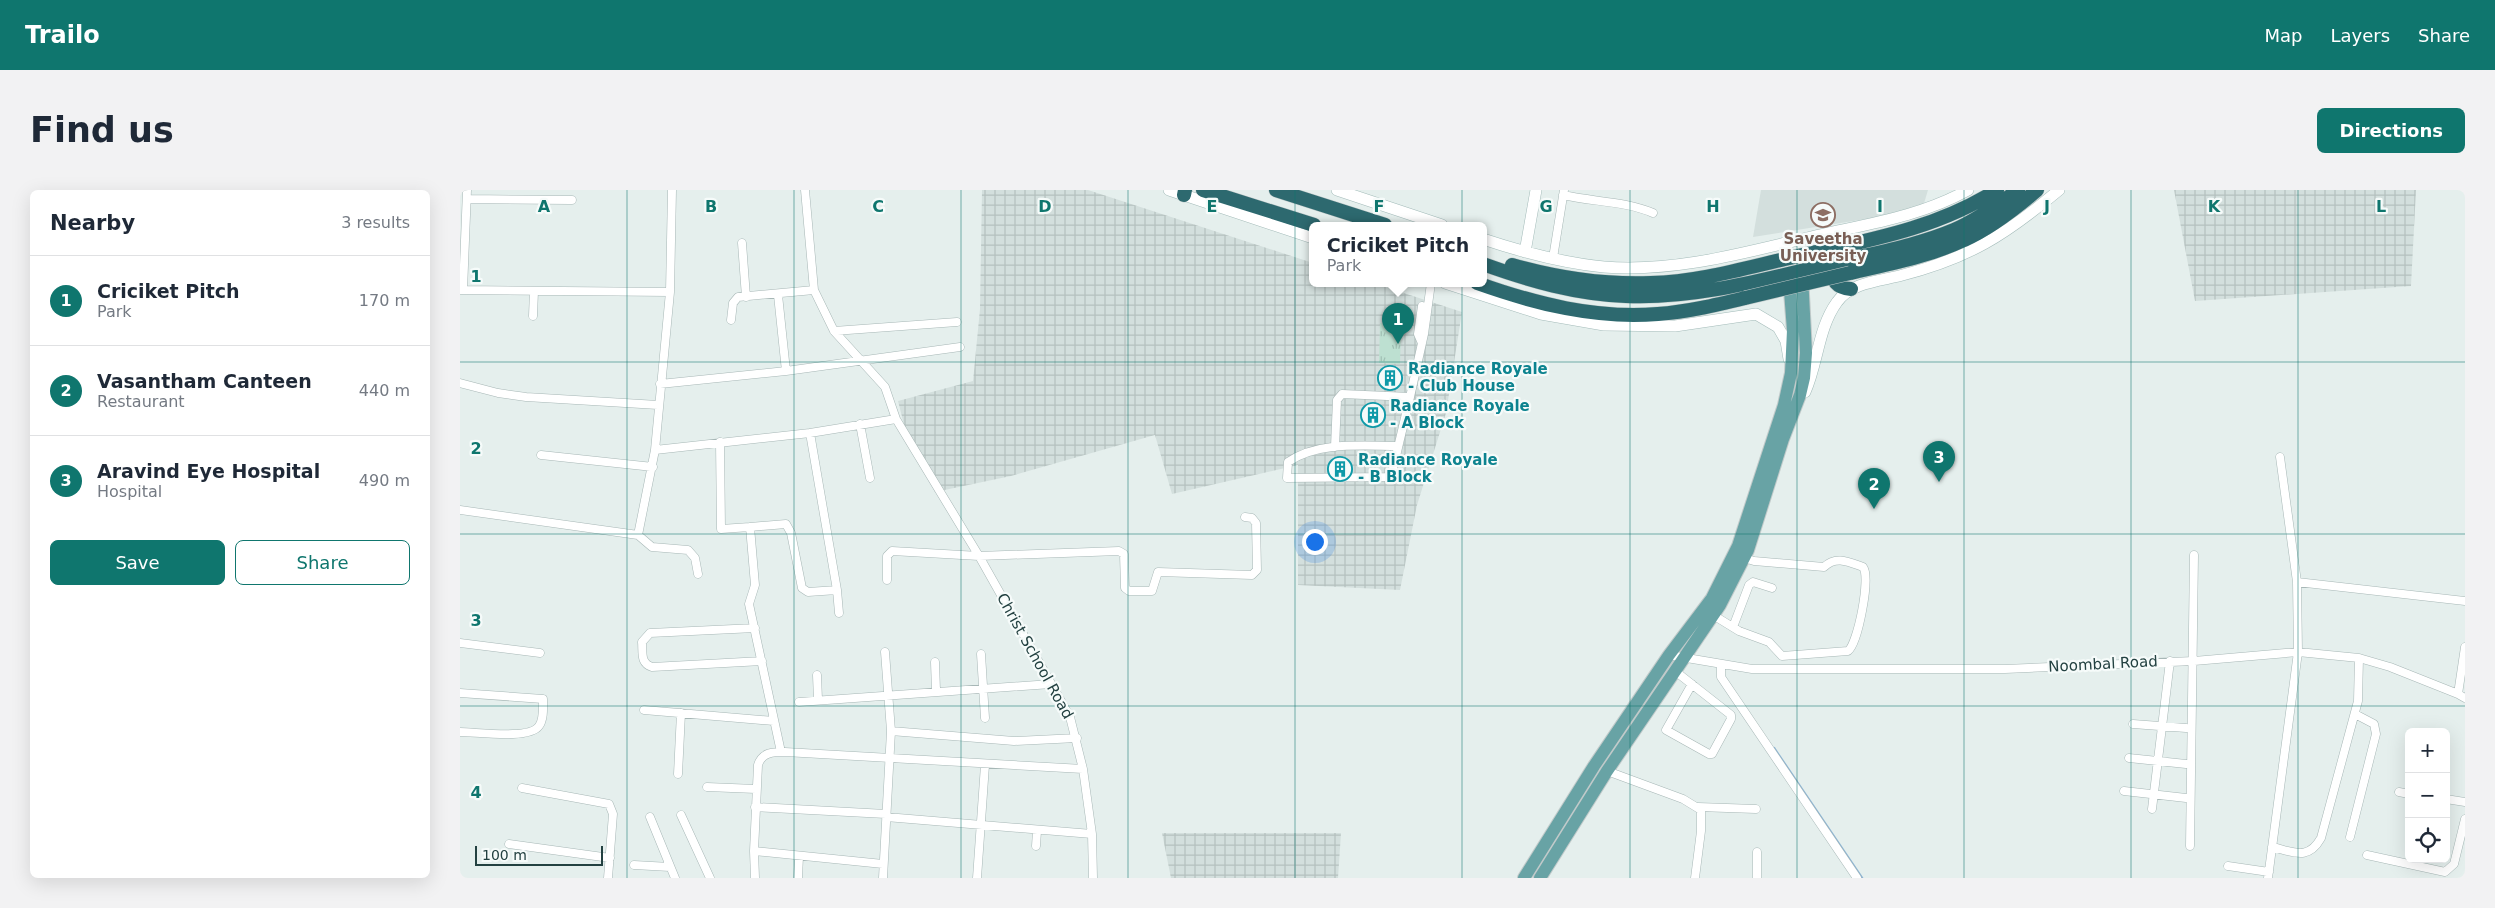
<!DOCTYPE html>
<html lang="en">
<head>
<meta charset="utf-8">
<style>
	body { margin:0; font-family:"DejaVu Sans",sans-serif; background:#f2f2f3; color:#1f2937 }
	.controls { position:absolute; right:15px; bottom:15px; display:grid; overflow:hidden; border-radius:8px; box-shadow:0 5px 20px #0002 }
	.controls button { width:45px; height:45px; display:grid; place-items:center; padding:0; border:0; border-bottom:1px solid #e0e1e3; background:#fff; color:#1f2937; font:25px sans-serif }
	.scale { position:absolute; left:15px; bottom:12px; width:128px; box-sizing:border-box; padding-left:5px; border:2px solid #234141; border-top:0; font-size:14px; line-height:18px; white-space:nowrap; color:#234141; -webkit-text-stroke:4px #f6fbfa; paint-order:stroke }
	.you { position:absolute; left:854px; top:351px; width:18px; height:18px; margin:-12px; border:4px solid #fff; border-radius:50%; background:#1a73e8; box-shadow:0 0 0 8px #1a73e833 }
	.badge { display:grid; place-items:center; width:32px; height:32px; border-radius:50%; background:#0f766e; color:#fff; font-size:16px; font-weight:700 }
	.pin { position:absolute; translate:-50% -41px; filter:drop-shadow(0 1px 2px #0008) }
	.pin::after { content:''; position:absolute; top:26px; width:18px; height:15px; background:inherit; clip-path:polygon(0 0,100% 0,50% 100%) }
	.popup { position:absolute; left:849px; top:32px; width:178px; height:65px; box-sizing:border-box; display:grid; place-content:center; border-radius:8px; background:#fff; filter:drop-shadow(0 1px 4px #0005); font-size:16px; white-space:nowrap; color:#747a83 }
	.popup b { font-size:19px; color:#1f2937 }
	.popup::after { content:''; position:absolute; left:50%; top:100%; margin-left:-10px; border:10px solid transparent; border-top-color:#fff }
	.list { margin:0; padding:0; list-style:none }
	h2 { display:flex; justify-content:space-between; align-items:center; height:65px; margin:0; padding:0 20px; font-size:21px }
	h2 small { font-size:16px; font-weight:400; color:#747a83 }
	.list li { display:grid; grid-template-columns:32px 1fr auto; gap:15px; align-items:center; box-sizing:border-box; height:90px; padding:0 20px; border-top:1px solid #e0e1e3 }
	.list b { display:block; font-size:19px; white-space:nowrap }
	.list p { margin:0; font-size:16px; white-space:nowrap; color:#747a83 }
	.list em { font-size:16px; font-style:normal; color:#747a83 }
	.actions { display:flex; gap:10px; padding:15px 20px }
	.actions a { flex:1; padding:11px 0; border:1px solid #0f766e; border-radius:8px; text-align:center; font-size:18px; color:#0f766e }
	.actions .main { background:#0f766e; color:#fff }
	.icon { flex:none; width:28px; height:28px; fill:none; stroke:currentColor; stroke-width:2; stroke-linecap:round; stroke-linejoin:round }
	.map { position:relative; flex:none; width:2005px; height:688px; overflow:hidden; border-radius:8px }
	header { display:flex; align-items:center; gap:30px; box-sizing:border-box; height:70px; padding:0 25px; background:#0f766e; color:#fff }
	header strong { font-size:24px }
	nav { display:flex; gap:28px; margin-inline-start:auto; font-size:18px }
	.intro { display:flex; align-items:center; justify-content:space-between; box-sizing:border-box; height:120px; padding:0 30px }
	h1 { margin:0; font-size:35px }
	.button { padding:12px 22px; border-radius:8px; background:#0f766e; color:#fff; font-size:18px; font-weight:700 }
	main { display:flex; gap:30px; padding:0 30px }
	aside { flex:1; background:#fff; border-radius:8px; box-shadow:0 5px 20px #0002 }
	.map>svg:first-child { display:block }
	.built { fill:#d3dfdd }
	.industrial { fill:url(#industrial-grid) }
	.park { fill:url(#park-tufts) }
	.lines { fill:none; stroke-linecap:round; stroke-linejoin:round }
	.stream { stroke:#8cb4d5; stroke-width:2.5 }
	.street-casing { stroke:#a7b7b6; stroke-width:9 }
	.secondary-casing { stroke:#a3bbb9; stroke-width:12 }
	.primary-casing { stroke:#c1caca; stroke-width:14 }
	.highway-casing { stroke:#c1caca; stroke-width:15 }
	.street { stroke:#fff; stroke-width:8 }
	.secondary { stroke:#fff; stroke-width:11 }
	.primary { stroke:#68a3a5; stroke-width:12 }
	.highway { stroke:#2d696f; stroke-width:14 }
	.highway-bridge-casing { stroke:#c1caca; stroke-width:15; stroke-linecap:butt }
	.highway-bridge { stroke:#2d696f; stroke-width:14 }
	.grid { fill:none; stroke:#0f766e; stroke-width:1; stroke-opacity:0.55 }
	.labels { text-anchor:middle; stroke-width:4.5; stroke-linejoin:round; paint-order:stroke }
	.education-label { font-size:15px; font-weight:bold; fill:#785e54; stroke:#f6fbfa }
	.culture-label { font-size:15px; font-weight:bold; fill:#0d838f; stroke:#f6fbfa; text-anchor:start }
	.street-label { font-size:15px; fill:#234141; stroke:#f6fbfa }
	.grid-label { font-size:16px; text-anchor:middle; font-weight:bold; fill:#0f766e; stroke:#f6fbfa; stroke-width:4.5; stroke-linejoin:round; paint-order:stroke }
</style>
</head>
<body>
<header>
<strong>Trailo</strong>
<nav><a>Map</a><a>Layers</a><a>Share</a></nav>
</header>
<div class="intro"><h1>Find us</h1><a class="button">Directions</a></div>
<main>
<aside>
<h2>Nearby<small>3 results</small></h2>
<ul class="list">
<li><span class="badge">1</span><div><b>Criciket Pitch</b><p>Park</p></div><em>170 m</em></li>
<li><span class="badge">2</span><div><b>Vasantham Canteen</b><p>Restaurant</p></div><em>440 m</em></li>
<li><span class="badge">3</span><div><b>Aravind Eye Hospital</b><p>Hospital</p></div><em>490 m</em></li>
</ul>
<div class="actions"><a class="main">Save</a><a>Share</a></div>
</aside>
<div class="map">
<svg width="2005" height="688" viewBox="0 0 2005 688">
	<defs>
		<pattern id="industrial-grid" width="8" height="8" patternUnits="userSpaceOnUse" patternTransform="scale(1.25)"><rect width="8" height="8" fill="#d3dfdd"/><path d="M0 4h8M4 0v8" fill="none" stroke="#b5c1bf"/></pattern>
		<pattern id="park-tufts" width="24" height="20" patternUnits="userSpaceOnUse" patternTransform="scale(1.25)"><rect width="24" height="20" fill="#bde0d1"/><path d="M3 7l-1-3M5 7V3M7 7l1-3M15 17l-1-3M17 17v-4M19 17l1-3" fill="none" stroke="#a2c1b5"/></pattern>
	</defs>
	<rect width="100%" height="100%" fill="#e5efed"/>
	<!-- built -->
	<path class="built" d="M1301 0H1468L1462 20 1293 47Z"/>
	<!-- industrial -->
	<path class="industrial" d="M522 0H628L853 73V93H913L1002 122 986 223 957 315 940 400 838 395V275L712 304 695 245 551 286 475 302 450 258 438 211 513 191 520 119Z
		M1714 0H1956L1951 96 1735 111Z
		M702 643H881L878 688H711Z"/>
	<!-- park -->
	<path class="park" d="M920 133 941 137 940 174 919 173Z"/>
	<g class="lines">
		<!-- stream -->
		<path class="stream" d="M1314 558 1402 688"/>
		<defs>
			<path id="street" d="M345 0 354 100 374 141 425 197 436 229 519 366 610 527 623 579 632 644 633 688
				M1103 5C1133 12 1165 11 1193 23
				M7 9 112 10
				M282 53 286 107
				M1093 68 1104 0
				M0 100 210 102
				M3 100 7 0
				M318 105 326 181
				M73 126 74 101
				M271 130 273 113 278 107 354 100
				M374 141 497 132
				M961 151 958 144 962 116
				M0 193 38 203 66 207 198 215
				M200 194 326 181 500 157
				M400 234 410 288
				M260 252 261 339 290 337 295 395 289 414 321 562
				M938 256C903 256 858 251 828 272L827 288 931 287 950 207
				M875 257 877 210 882 204 950 207 964 144 971 93
				M195 260 350 243 436 229
				M81 265 193 277
				M1820 267 1837 392
				M0 320 178 345 192 357 228 360 235 368 238 384
				M290 337 326 334 331 343 342 398 348 402 377 400 350 243
				M178 345 195 260 210 102 212 0
				M427 390V366L432 361 519 366 659 361 664 364 665 398 669 401H692L698 382 792 385 797 380 796 333 792 328 785 327
				M377 400 379 423
				M1253 425 1279 441 1309 452 1322 466 1388 461C1398 453 1411 387 1403 377 1389 372 1376 365 1364 377L1294 371 1284 368
				M1273 437 1289 395 1293 392 1312 398
				M295 438 190 443 182 452C183 463 180 473 192 477L302 471
				M0 453 80 463
				M2005 457 1998 504 2005 508
				M521 464 525 528
				M1209 465 1292 479H1545L1734 471 1838 462 1837 392 2005 411
				M475 472 476 501
				M1261 474V487L1397 688
				M1215 481 1271 525V529L1252 564H1249L1206 540 1232 494
				M357 485 358 510
				M0 503 83 509C83 518 84 529 79 536 69 550 17 542 0 542
				M339 512 591 494
				M184 520 314 531
				M1673 534 1726 538
				M431 541 554 551 617 548
				M1669 568 1726 574
				M1147 581 1223 609 1241 620V641L1235 688
				M218 584 221 523
				M247 597 296 599
				M62 598 149 614 153 624 148 688
				M1664 601 1726 608
				M1939 602 1949 604
				M1986 609 2005 612
				M295 617 426 624
				M1238 617 1296 619
				M1692 619 1710 471
				M221 625 250 688
				M190 627 215 688
				M426 627 632 644
				M1890 647 1916 544 1914 534 1895 524
				M49 654 150 668
				M576 656 577 641
				M1730 656 1734 365
				M1812 657C1834 662 1848 671 1861 648L1898 511 1899 468
				M294 661 423 674
				M1907 665 1985 682 1994 674 2005 629
				M174 675 210 677
				M1768 676 1809 682
				M295 688 294 661 298 575C302 562 313 562 325 562L623 579
				M338 688 339 666
				M423 688 431 541 425 462
				M517 688 525 575
				M1297 688V662
				M1808 688 1838 462 1899 468 1930 477 1998 504"/>
			<path id="secondary" d="M709 0 853 48
				M877 0 982 35
				M1023 49C1062 62 1103 73 1144 77 1219 83 1293 60 1364 44 1414 33 1463 25 1508 0
				M1065 62 1076 0
				M985 93 1081 124 1144 135 1215 136 1296 124 1318 137 1326 151 1329 169
				M1345 202C1358 173 1358 138 1377 112 1390 93 1418 91 1439 86 1509 68 1544 46 1599 0"/>
			<path id="primary" d="M1064 688 1134 576 1209 465 1252 408 1278 356 1324 215 1331 183 1333 140 1329 88
				M1080 688 1147 581 1260 415 1288 360 1323 249 1340 205 1344 188 1346 163 1342 85"/>
			<path id="highway" d="M743 0 854 35
				M816 0 925 35
				M724 5 725 0
				M1023 74C1070 91 1116 104 1166 106 1237 109 1306 89 1374 73 1414 63 1456 56 1494 40 1517 30 1538 15 1558 0
				M1052 75C1098 88 1144 95 1191 93 1237 92 1282 79 1325 69 1398 52 1473 41 1537 0
				M1376 77C1369 91 1378 98 1391 99
				M1390 83C1428 74 1468 67 1504 50 1531 38 1555 19 1577 0
				M1017 93C1076 114 1135 129 1198 124 1227 122 1256 115 1285 108"/>
		</defs>
		<!-- street casing -->
		<use href="#street" class="street-casing"/>
		<!-- secondary casing -->
		<use href="#secondary" class="secondary-casing"/>
		<!-- primary casing -->
		<use href="#primary" class="primary-casing"/>
		<!-- highway casing -->
		<use href="#highway" class="highway-casing"/>
		<!-- street -->
		<use href="#street" class="street"/>
		<!-- secondary -->
		<use href="#secondary" class="secondary"/>
		<!-- primary -->
		<use href="#primary" class="primary"/>
		<!-- highway -->
		<use href="#highway" class="highway"/>
		<defs>
			<path id="highway-bridge" d="M1285 108 1390 83"/>
		</defs>
		<!-- highway-bridge casing -->
		<use href="#highway-bridge" class="highway-bridge-casing"/>
		<!-- highway-bridge -->
		<use href="#highway-bridge" class="highway-bridge"/>
	</g>
	<!-- grid -->
	<path class="grid" d="M167 0V688M334 0V688M501 0V688M668 0V688M835 0V688M1002 0V688M1170 0V688M1337 0V688M1504 0V688M1671 0V688M1838 0V688M0 172H2005M0 344H2005M0 516H2005"/>
	<!-- icons -->
	<defs>
		<symbol id="university-ring" viewBox="-11 -11 22 22"><circle r="9.5" fill="#f6fbfa" stroke="#8d6e63" stroke-width="1.5"/><path d="M0-5L7-2L0 1L-7-2ZM-4 1L0 2.5L4 1V4Q0 6-4 4Z" fill="#8d6e63"/></symbol>
		<symbol id="building-ring" viewBox="-11 -11 22 22"><circle r="9.5" fill="#f6fbfa" stroke="#0f9aa8" stroke-width="1.5"/><path d="M-4-6H4V6H1V3H-1V6H-4ZM-2.5-4.3h1.7v1.8h-1.7ZM.8-4.3h1.7v1.8H.8ZM-2.5-1h1.7V.8h-1.7ZM.8-1h1.7V.8H.8Z" fill="#0f9aa8"/></symbol>
	</defs>
	<g fill-rule="evenodd">
		<use href="#university-ring" x="1349" y="11" width="28" height="28"/>
		<use href="#building-ring" x="916" y="174" width="28" height="28"/>
		<use href="#building-ring" x="899" y="211" width="28" height="28"/>
		<use href="#building-ring" x="866" y="265" width="28" height="28"/>
	</g>
	<g class="labels">
		<!-- education labels -->
		<g class="education-label">
			<text x="1363" y="54">Saveetha<tspan x="1363" dy="17">University</tspan></text>
		</g>
		<!-- culture labels -->
		<g class="culture-label">
			<text x="948" y="184">Radiance Royale<tspan x="948" dy="17">- Club House</tspan></text>
			<text x="930" y="221">Radiance Royale<tspan x="930" dy="17">- A Block</tspan></text>
			<text x="898" y="275">Radiance Royale<tspan x="898" dy="17">- B Block</tspan></text>
		</g>
		<!-- street labels -->
		<g class="street-label">
			<text transform="translate(575 466) rotate(61)" y="5">Christ School Road</text>
			<text transform="translate(1643 474) rotate(-3)" y="5">Noombal Road</text>
		</g>
	</g>
	<g class="grid-label">
		<text x="84" y="22">A</text>
		<text x="251" y="22">B</text>
		<text x="418" y="22">C</text>
		<text x="585" y="22">D</text>
		<text x="752" y="22">E</text>
		<text x="919" y="22">F</text>
		<text x="1086" y="22">G</text>
		<text x="1253" y="22">H</text>
		<text x="1420" y="22">I</text>
		<text x="1587" y="22">J</text>
		<text x="1754" y="22">K</text>
		<text x="1921" y="22">L</text>
		<text x="16" y="92">1</text>
		<text x="16" y="264">2</text>
		<text x="16" y="436">3</text>
		<text x="16" y="608">4</text>
	</g>
</svg>
<div class="controls">
<button>+</button>
<button>−</button>
<button><svg class="icon" aria-label="locate" viewBox="0 0 24 24"><circle cx="12" cy="12" r="6"/><path d="M12 2v4M12 18v4M2 12h4M18 12h4"/></svg></button>
</div>
<div class="scale">100 m</div>
<div class="you"></div>
<div class="pin badge" style="left:938px;top:154px">1</div>
<div class="popup"><b>Criciket Pitch</b>Park</div>
<div class="pin badge" style="left:1414px;top:319px">2</div>
<div class="pin badge" style="left:1479px;top:292px">3</div>
</div>
</main>
</body>
</html>
